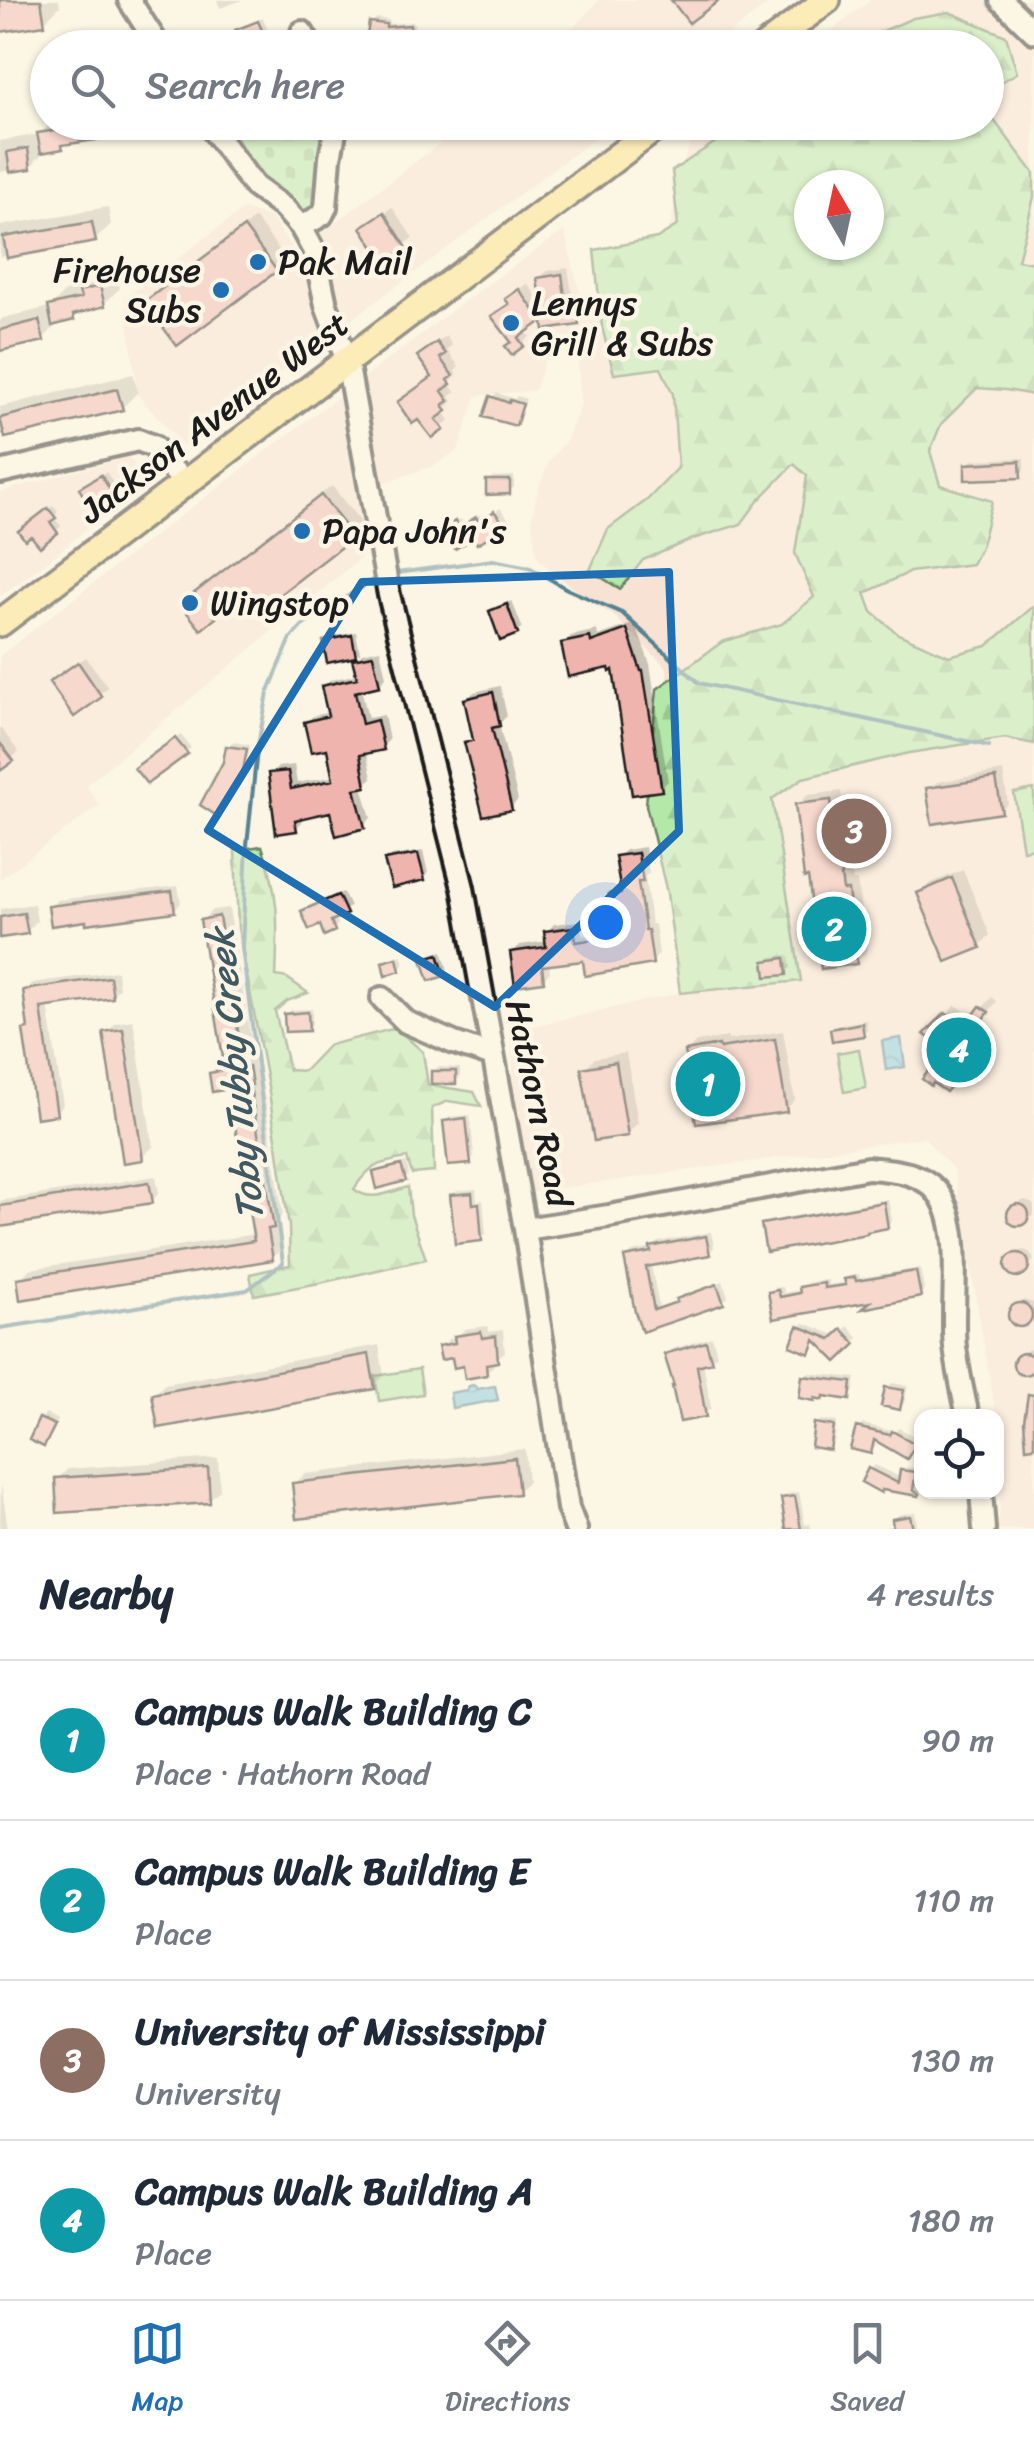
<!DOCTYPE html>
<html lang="en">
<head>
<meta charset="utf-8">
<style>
	body { margin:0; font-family:Sriracha,sans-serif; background:#f2f2f3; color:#1f2937 }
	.controls { position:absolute; right:30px; bottom:30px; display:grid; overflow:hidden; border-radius:20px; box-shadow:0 2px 8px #0004 }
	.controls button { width:90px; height:90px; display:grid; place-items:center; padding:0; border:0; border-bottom:2px solid #e0e1e3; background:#fff; color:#1f2937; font:50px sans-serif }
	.compass { position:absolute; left:794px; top:170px; width:90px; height:90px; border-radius:50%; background:#fff; box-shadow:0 2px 8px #0004; rotate:351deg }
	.you { position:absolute; left:605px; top:922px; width:35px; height:35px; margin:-25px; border:8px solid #fff; border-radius:50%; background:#1a73e8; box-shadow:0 0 0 15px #1a73e833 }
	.badge { display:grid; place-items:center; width:65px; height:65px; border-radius:50%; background:#1f6fb2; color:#fff; font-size:32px; font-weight:700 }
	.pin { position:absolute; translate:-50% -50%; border:5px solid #fff; box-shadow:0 2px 10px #0006 }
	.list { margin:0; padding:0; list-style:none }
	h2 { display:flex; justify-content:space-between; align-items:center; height:130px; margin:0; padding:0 40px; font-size:42px }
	h2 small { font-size:32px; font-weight:400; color:#747a83 }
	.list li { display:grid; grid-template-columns:65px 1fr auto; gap:30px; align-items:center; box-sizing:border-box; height:160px; padding:0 40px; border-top:2px solid #e0e1e3 }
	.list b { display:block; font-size:38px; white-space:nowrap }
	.list p { margin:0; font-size:32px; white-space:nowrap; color:#747a83 }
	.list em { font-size:32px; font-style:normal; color:#747a83 }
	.icon { flex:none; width:55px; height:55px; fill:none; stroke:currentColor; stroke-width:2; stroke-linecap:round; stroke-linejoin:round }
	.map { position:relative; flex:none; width:1034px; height:1529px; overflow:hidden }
	.search { position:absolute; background:#fff; box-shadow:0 2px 8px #0004; left:30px; right:30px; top:30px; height:110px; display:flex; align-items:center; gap:25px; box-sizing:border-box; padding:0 35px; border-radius:55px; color:#747a83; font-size:38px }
	.sheet { height:770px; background:#fff }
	nav { display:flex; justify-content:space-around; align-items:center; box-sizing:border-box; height:140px; border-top:2px solid #e0e1e3; background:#fff; font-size:28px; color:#747a83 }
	nav a { display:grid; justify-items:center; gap:5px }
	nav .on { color:#1f6fb2 }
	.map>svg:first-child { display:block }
	.built { fill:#f8e2d4; fill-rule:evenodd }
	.forest { fill:url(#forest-firs); stroke:#688262; stroke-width:2.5; fill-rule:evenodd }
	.cemetery { fill:url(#cemetery-stones); stroke:#688262; stroke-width:2.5 }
	.pitch { fill:#b4e8a9; stroke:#688262; stroke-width:2.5 }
	.water { fill:url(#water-waves); stroke:#578292; stroke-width:2.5 }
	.shadow { fill:#0003 }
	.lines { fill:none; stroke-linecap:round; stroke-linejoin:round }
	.stream { stroke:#578292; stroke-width:4 }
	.building { fill:#efb4ae; stroke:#1c1c1c; stroke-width:2.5 }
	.minor-casing { stroke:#1c1c1c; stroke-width:28 }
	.major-casing { stroke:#1c1c1c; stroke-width:32 }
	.minor { stroke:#fcf5e5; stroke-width:20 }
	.major { stroke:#fddf80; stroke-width:25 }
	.marked { fill:none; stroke:#1f6fb2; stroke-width:8; stroke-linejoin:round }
	.poi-dot { fill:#1f6fb2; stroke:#fcf5e5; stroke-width:4 }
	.labels { text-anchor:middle; stroke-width:9; stroke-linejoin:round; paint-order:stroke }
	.poi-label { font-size:35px; fill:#1c1c1c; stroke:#fcf5e5; text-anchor:start }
	.street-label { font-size:35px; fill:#1c1c1c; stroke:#fcf5e5 }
	.water-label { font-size:38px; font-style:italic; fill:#3f5861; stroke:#fcf5e5 }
</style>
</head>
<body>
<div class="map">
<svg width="1034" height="1529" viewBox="0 0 1034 1529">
	<defs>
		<pattern id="forest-firs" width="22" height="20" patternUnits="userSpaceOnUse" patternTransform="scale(2.5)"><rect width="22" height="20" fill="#b4e8a9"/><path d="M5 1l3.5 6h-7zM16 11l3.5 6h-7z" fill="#9ac691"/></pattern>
		<pattern id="cemetery-stones" width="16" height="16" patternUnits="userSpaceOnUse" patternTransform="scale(2.5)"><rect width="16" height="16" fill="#b4e8a9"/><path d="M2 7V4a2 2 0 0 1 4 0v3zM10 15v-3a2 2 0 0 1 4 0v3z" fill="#9ac691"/></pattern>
		<pattern id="water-waves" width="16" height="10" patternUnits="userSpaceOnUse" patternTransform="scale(2.5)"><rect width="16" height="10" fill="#7fc6e0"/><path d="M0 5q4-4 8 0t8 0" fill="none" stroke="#6daac0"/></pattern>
	</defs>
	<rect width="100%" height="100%" fill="#fcf5e5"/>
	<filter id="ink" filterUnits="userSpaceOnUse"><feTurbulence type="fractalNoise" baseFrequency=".01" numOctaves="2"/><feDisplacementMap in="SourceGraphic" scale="20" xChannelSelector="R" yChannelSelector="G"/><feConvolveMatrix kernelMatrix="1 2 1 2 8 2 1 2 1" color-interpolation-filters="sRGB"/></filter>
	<g filter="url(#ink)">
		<!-- built -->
		<path class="built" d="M599 0H773L712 47 555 48Z
			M871 0H1034V1529H998L1004 1460 954 1170 924 1137 519 1194 511 1031 680 993 667 668 613 615 588 600 539 560 535 546 532 518 538 490 550 460 567 440 581 405 577 350 547 354 535 390 476 396 458 450 433 466 358 491 363 556 86 785 99 805 0 879V656L162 530 473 295 564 231 587 320 684 308 670 230 680 171 693 137 713 123 986 122V48L810 47ZM809 185H869V245H809Z
			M467 123H615L183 445 138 395 125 298 244 209 272 219 296 253Z
			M129 457 146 479 43 565 0 596V492Z"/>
		<!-- forest -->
		<path class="forest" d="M949 12 1006 36 1017 73 987 90 986 48 846 47 913 18Z
			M987 111 1034 173V197L1018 260 1034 263V395L1006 390 977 388 941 424 930 451 940 485 992 501 981 547 972 564 910 572 865 593 872 612 898 634 949 656 987 646 1034 606V744L1005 738 909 753 803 778 772 799 801 981 680 993 667 893 646 805 657 689 722 642 782 624 814 597 795 553 807 476 794 464 758 501 741 524 693 539 643 560 620 589 590 570 608 529 647 500 678 468 673 394 661 368 614 374 602 327 594 250 657 238 678 225 672 171 744 123 986 122ZM809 185H869V245H809Z
			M262 846C280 896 278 925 276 976L287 978 308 993 287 1001 275 1011 289 1070 304 1071 329 1045 396 1028 423 1052 428 1085 474 1092 481 1106 448 1101 432 1108 434 1172 412 1174 407 1158C379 1163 370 1164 354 1189 370 1203 389 1192 408 1187L411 1215 426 1259 320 1283 254 1295 250 1274 290 1265 289 1226 269 1092 238 928 235 850Z"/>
		<!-- cemetery -->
		<path class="cemetery" d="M224 123H329L316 185 317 211 307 215 255 172 242 147Z"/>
		<!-- pitch -->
		<path class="pitch" d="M1034 789V848L1023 850 1014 793Z
			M859 1049 866 1088 844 1092 837 1053Z
			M419 1369 423 1394 379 1401 375 1376Z"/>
		<!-- water -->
		<path class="water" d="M901 1038 905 1067 886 1070 882 1041Z
			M473 1385 478 1389 495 1386 498 1400 452 1408 450 1393 467 1390 469 1386Z"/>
		<!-- shadow -->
		<path class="shadow" d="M0 0H59L60 6 44 22 0 30Z
			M217 0H242L220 8Z
			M263 18 268 31 263 35 238 30 242 26Z
			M376 18 389 20V24L414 22 416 41 411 45 372 23Z
			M52 122H110L94 138 66 142 61 147 47 149 30 167 0 172V141L40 134Z
			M108 207 111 224 95 240 0 257V226Z
			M392 207 413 238 385 259 364 228Z
			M255 218 286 259 275 269 157 292Z
			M568 268 573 299 583 298 586 315 578 323 545 315 525 330 530 337 522 344 513 342 511 303 516 292 527 283 543 305 539 279 547 271Z
			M116 271 120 288 104 304 81 310 73 318 60 321 43 339 0 349V321L3 318 50 307 67 290 89 285 98 276Z
			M446 336 452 345 447 350 459 367 455 371 457 375 449 383 455 392 450 397 453 401 443 411 450 420 432 435 434 376 428 349Z
			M133 374 138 392 122 408 0 436V407Z
			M497 393 515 399 517 396 526 399 519 418 515 423 492 398Z
			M1024 458V471L1020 475 967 465 972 460Z
			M106 472 115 486 110 491 86 484Z
			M514 476V487L509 492 489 481 493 477Z
			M332 486 363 525 352 535 242 591 201 627 194 594Z
			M53 506 58 512 53 517 61 526 56 531 25 527Z
			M500 508 511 522 499 533 495 529 474 535 451 525 461 519 464 525 481 514 485 521Z
			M512 601 522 627 517 632 492 612 496 607Z
			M635 623 650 664 668 781 661 788 615 667 563 644 571 636 597 630 598 636Z
			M356 632 360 653 329 660 326 642 330 637Z
			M380 649 386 677 379 684 361 688 368 718 384 715 389 740 382 747 366 751 372 778 362 786 371 818 364 825 332 810 301 816 302 822 295 829 271 774 278 767 294 765 297 783 335 776 328 746 307 722 313 716 330 712 324 687 331 680 358 674 355 660 362 653Z
			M86 657 108 687 74 713 60 675Z
			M500 686 507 716 499 724 518 800 511 807 467 743 474 735 466 700 474 692Z
			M0 727 19 752 0 768Z
			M181 735 191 748 186 752 142 764Z
			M233 742 250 745 247 764 221 808 228 747Z
			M1003 771 1008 803 1000 811 929 789 937 782Z
			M841 791 853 881H857L867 951 856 962 797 805 808 795Z
			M645 847 649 872 645 877 651 924H655L659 954 652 962 585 958 549 963 550 972 543 980 513 952 520 945 548 941 547 932 554 924 580 921 582 936 617 931 612 895 622 887 617 857 625 850Z
			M423 851 428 873 424 878 387 860 392 856Z
			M963 870 990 935 980 945 948 959 920 893 931 883Z
			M178 886 181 903 174 910 50 907 57 900Z
			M343 892 350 907 335 916 338 924 334 929 304 912 308 907Z
			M34 904 37 921 26 932 0 936V909Z
			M229 908 254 1058 258 1057 283 1215 278 1220 282 1248 272 1258 20 1279 30 1269 255 1234 231 1087 212 1074 222 1064 226 1063 202 921 212 910Z
			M442 951 448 970 444 974 425 960 429 955Z
			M401 955 404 964 399 969 384 963 389 958Z
			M789 955 791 968 786 972 767 962 771 957Z
			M117 971 119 988 112 995 48 1005 63 1105 56 1112 26 1030 30 1026 25 991 33 983Z
			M992 997 997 1001 982 1021 994 1031 986 1042 994 1048 987 1057 977 1067 942 1058 946 1015 956 1005 974 1018Z
			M312 1009V1024L308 1028 286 1015 291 1010Z
			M133 1020 153 1147 142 1157 105 1033 116 1023Z
			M866 1020 867 1029 863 1033 832 1029 837 1025Z
			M783 1031 795 1100 786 1109 687 1052 696 1042 728 1037V1040Z
			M626 1053 638 1123 627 1133 584 1069 595 1058Z
			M438 1067 460 1068V1077L455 1082 433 1072Z
			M470 1115 474 1156 469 1161 446 1122 450 1117Z
			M406 1162 409 1175 404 1179 376 1173 380 1169Z
			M156 1176 159 1193 152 1201 0 1224V1201Z
			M476 1189 477 1201 483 1200 486 1234 481 1239 452 1196 457 1191Z
			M888 1199 892 1221 887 1225H763L768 1221Z
			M1026 1200 1034 1205V1216L1019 1223 1014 1222 1010 1217 1011 1211 1021 1201Z
			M711 1232 714 1247 709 1253 651 1264 659 1307 679 1300 685 1294 723 1281 728 1297 723 1302 643 1329 627 1258 632 1252 652 1248 658 1242Z
			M1025 1250 1030 1253 1034 1260 1023 1272 1017 1274 1009 1270 1008 1261 1018 1251Z
			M920 1268 924 1290 920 1295 878 1298 775 1316 770 1293 775 1288 783 1287 784 1293 802 1290 807 1283 817 1281 828 1280V1285L848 1282 852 1275 859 1274 860 1278Z
			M1024 1300 1034 1303V1314L1023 1324H1017L1010 1318 1011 1312Z
			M804 1323 838 1336 848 1326 858 1338 837 1358 817 1338 809 1351 800 1327Z
			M488 1326 489 1332 503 1330 505 1352 493 1361 494 1365 486 1373 465 1363 441 1347 449 1339 456 1338 465 1329Z
			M712 1337 717 1354 711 1360 703 1362 711 1408 705 1414 667 1355 673 1349Z
			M379 1345 384 1376 374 1386 154 1394 165 1384Z
			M1028 1349 1034 1350V1368L1023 1373 1016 1367V1362Z
			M809 1373 856 1378 853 1393 849 1398 826 1393 804 1378Z
			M892 1383 908 1386 904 1403 900 1407 887 1388Z
			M46 1414 58 1420 44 1444 32 1438 41 1419Z
			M821 1420 837 1422 834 1443 829 1447 816 1424Z
			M863 1424 895 1432 899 1428 919 1439 907 1456 877 1439 875 1447 870 1451 858 1428Z
			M525 1449 528 1481 518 1491 294 1484 305 1474Z
			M218 1458 220 1490 209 1500 57 1479 68 1469Z
			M875 1465 902 1478 903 1471 907 1467 919 1468 917 1486 922 1490 918 1493 870 1469Z
			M1 1484 8 1529H0Z
			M799 1492 805 1525 810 1524 811 1529H788L783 1499 788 1494Z
			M915 1512 917 1525 912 1529H878L895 1525 894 1520 899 1515Z"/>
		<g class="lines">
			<!-- stream -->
			<path class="stream" d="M397 573 493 560 529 567 567 589 622 613 699 683 989 746
				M0 1328 247 1290 283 1263 242 948 247 845 257 750 268 693 291 638 302 626 377 577"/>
		</g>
		<!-- building -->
		<path class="building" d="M0 0H41L45 25 0 32Z
			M671 0H720L689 23Z
			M258 21 265 37 241 47 235 30Z
			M369 22 386 24V27L410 25 412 48H396L366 42Z
			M93 122 96 140 62 145 63 149 41 153 37 133 71 128V124Z
			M28 148 31 169 10 172 7 152Z
			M384 212 407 248 384 263 361 227Z
			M92 222 96 242 7 258 3 237Z
			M244 227 277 271 177 346 144 302Z
			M562 274 566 305 576 304 579 325 544 330 537 278Z
			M100 286 105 306 73 315 74 320 52 326 48 306 81 298 79 291Z
			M519 289 542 321 518 338 524 346 512 355 505 346 511 342 491 316 509 304 505 299Z
			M39 320 44 341 0 351V330Z
			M437 342 446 354 440 358 453 376 448 380 451 384 442 391 449 401 443 405 447 411 436 419 444 430 432 438 418 420 412 424 397 402 432 377 417 356Z
			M117 389 123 410 5 438 0 418Z
			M490 396 509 403 510 400 523 404 516 426 483 417Z
			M1020 461 1021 478 965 480V464Z
			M101 475 112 493 89 506 79 488Z
			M486 480H510V494L486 495Z
			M321 495 354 537 256 613 242 595 214 616 216 618 201 630 180 604Z
			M48 508 56 518 50 522 58 533 40 547 31 536 25 540 18 531Z
			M494 511 508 529 498 537 495 533 477 544 474 538 455 549 443 529 455 521 459 528 476 517 480 523Z
			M507 604 518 634 500 641 489 611Z
			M627 629 641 671H643L662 791 632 795 613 670 610 672 609 668 568 677 561 643 590 637 591 642Z
			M352 635 356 657 327 663 323 641Z
			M373 655 380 686 355 692 362 724 377 720 384 750 360 755 366 787 355 789 365 828 336 836 330 812 295 820 297 831 276 834 268 773 288 771 291 789 333 780 327 749 311 752 304 722 328 716 321 686 357 678 352 659Z
			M78 662 102 697 74 717 49 682Z
			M493 692 500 726 492 728 512 810 483 816 464 742 473 740 464 699Z
			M175 738 188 754 147 784 134 768Z
			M0 743 14 761 0 771Z
			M226 746 247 749 243 771 217 816 200 805 223 762Z
			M996 778 1002 813 932 824 926 788Z
			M831 800 843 890H848L857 964 821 969 808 877 804 878 795 804Z
			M638 853 643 882H638L645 930H648L653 964 585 976 583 961 542 966 544 982 515 986 510 952 546 947 544 931 574 927 576 942 615 936 609 894 621 893 615 856Z
			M418 854 425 880 392 888 384 860Z
			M952 878 981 948 946 962 917 893Z
			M172 891 175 912 86 924V921L51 926 48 906Z
			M338 895 347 914 331 921 335 931 324 936 320 925 309 930 301 911Z
			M24 913 28 934 0 938V917Z
			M219 916 244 1067 249 1066 252 1085 250 1086 274 1228 268 1229 273 1260 20 1300 17 1278 254 1241 229 1089 212 1092 209 1073 225 1070 200 920Z
			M438 954 445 976 429 981 422 959Z
			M397 958 400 971 385 976 382 962Z
			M785 958 787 975 766 977 764 961Z
			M110 977 113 998 41 1008 57 1115 36 1118 23 1030 28 1029 23 990Z
			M980 1006 989 1012 974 1032 986 1042 978 1053 986 1059 977 1070 973 1067 963 1079 959 1076 946 1092 933 1083 931 1086 922 1079 938 1059 933 1055 940 1046 924 1034 945 1013 964 1028Z
			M308 1012 309 1031 285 1032 284 1014Z
			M862 1023 864 1036 832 1041 830 1029Z
			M123 1029 143 1160 123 1163 103 1032Z
			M775 1039 787 1112 696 1124 685 1051 719 1045 720 1048Z
			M616 1062 628 1136 594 1141 581 1068Z
			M431 1071H456V1084H431Z
			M466 1118 471 1164 448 1166 443 1121Z
			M401 1165 406 1181 377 1189 373 1172Z
			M149 1182 153 1203 0 1227V1206Z
			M472 1193 473 1204 479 1203 482 1241 455 1244 450 1195Z
			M884 1202 888 1228 867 1232V1234L766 1252 761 1224Z
			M1007 1215a11 11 0 1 1 22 0a11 11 0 1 1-22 0Z
			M706 1236 710 1255 646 1267 654 1310 677 1302 676 1299 717 1284 724 1304 642 1332 635 1312 624 1257 651 1252 650 1247Z
			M1005 1265a12 12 0 1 1 24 0a12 12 0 1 1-24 0Z
			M916 1271 921 1297 862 1309 870 1302 773 1319 768 1292 778 1290 780 1297 800 1293 799 1287 810 1285 824 1283V1288L846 1285 844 1279 855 1277 856 1281Z
			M1008 1315a12 12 0 1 1 24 0a12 12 0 1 1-24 0Z
			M798 1326 831 1339 842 1329 856 1344 837 1362 815 1340 810 1354 790 1346Z
			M481 1332 482 1338 496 1336 498 1362 486 1364 487 1375 465 1379 463 1366 454 1368 452 1358 441 1360 438 1346 455 1343 454 1336Z
			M706 1342 712 1362 697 1366 706 1417 680 1422 672 1386H674L664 1354Z
			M1013 1364a11 11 0 1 1 22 0a11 11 0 1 1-22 0Z
			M369 1354 375 1389 158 1428 152 1394Z
			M802 1376 852 1382 850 1400 824 1396 823 1400 815 1398V1401L799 1398Z
			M885 1387 904 1390 900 1410 881 1406Z
			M1028 1394 1034 1395V1447L1026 1448 1024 1421Z
			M39 1418 55 1425 44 1447 29 1440Z
			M814 1423 834 1426 830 1450 811 1447Z
			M856 1427 890 1435 892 1431 916 1444 907 1459 874 1440 871 1454 850 1449Z
			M515 1458 519 1494 296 1519 292 1483Z
			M208 1468 210 1503 57 1513 55 1478Z
			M868 1468 898 1483 900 1470 916 1472 913 1490 920 1494 919 1496 882 1490 881 1493 861 1482Z
			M795 1496 801 1529H786L781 1498Z
			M910 1516 913 1529H893L892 1519Z"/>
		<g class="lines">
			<defs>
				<path id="minor" d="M129 0 160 48
					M1001 0 1034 32
					M302 32 312 48
					M207 122 254 186 284 208 301 227 315 253 326 305 347 361 389 595 463 888 525 1229 568 1508 576 1529
					M301 227 322 215 326 207 330 158 337 122
					M0 472 138 440 153 446 185 484
					M382 998 406 1022 454 1043 493 1056
					M525 1229 609 1216 868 1168C893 1170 923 1172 939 1194 965 1230 950 1304 955 1347 958 1370 963 1394 968 1416
					M981 1492 984 1529"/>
				<path id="major" d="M763 48 827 0
					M0 623 663 122"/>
			</defs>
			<!-- minor casing -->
			<use href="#minor" class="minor-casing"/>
			<!-- major casing -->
			<use href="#major" class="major-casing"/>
			<!-- minor -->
			<use href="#minor" class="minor"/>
			<!-- major -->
			<use href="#major" class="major"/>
		</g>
	</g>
	<!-- marked area -->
	<path d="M0 0H1034V1529H0ZM669 572 679 831 495 1007 208 830 362 582Z" fill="#fcf5e5" fill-opacity=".55" fill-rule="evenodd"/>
	<path class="marked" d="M669 572 679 831 495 1007 208 830 362 582Z"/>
	<!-- markers -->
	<g class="poi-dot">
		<circle cx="258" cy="262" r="10"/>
		<circle cx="221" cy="290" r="10"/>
		<circle cx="511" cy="323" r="10"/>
		<circle cx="302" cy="531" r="10"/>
		<circle cx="190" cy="603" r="10"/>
	</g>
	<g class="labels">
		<!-- poi labels -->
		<g class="poi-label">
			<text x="278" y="274">Pak Mail</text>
			<text x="201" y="282" text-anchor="end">Firehouse<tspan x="201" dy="40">Subs</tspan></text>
			<text x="531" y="315">Lennys<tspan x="531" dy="40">Grill &amp; Subs</tspan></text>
			<text x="322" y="543">Papa John's</text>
			<text x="210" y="615">Wingstop</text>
		</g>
		<!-- street labels -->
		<g class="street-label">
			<text transform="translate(214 417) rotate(-37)" y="12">Jackson Avenue West</text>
			<text transform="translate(539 1103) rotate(78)" y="12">Hathorn Road</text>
		</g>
		<!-- water labels -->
		<g class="water-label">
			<text transform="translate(235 1075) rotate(-96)" y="13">Toby Tubby Creek</text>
		</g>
	</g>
</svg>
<div class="controls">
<button><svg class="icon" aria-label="locate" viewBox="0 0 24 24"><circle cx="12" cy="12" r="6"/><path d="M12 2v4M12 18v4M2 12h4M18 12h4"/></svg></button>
</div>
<svg class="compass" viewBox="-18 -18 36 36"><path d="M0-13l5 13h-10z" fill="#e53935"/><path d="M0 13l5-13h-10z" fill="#747a83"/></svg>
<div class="you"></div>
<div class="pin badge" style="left:708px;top:1084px;background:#0f9aa8">1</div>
<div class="pin badge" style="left:834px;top:929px;background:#0f9aa8">2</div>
<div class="pin badge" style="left:854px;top:831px;background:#8d6e63">3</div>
<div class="pin badge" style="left:959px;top:1050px;background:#0f9aa8">4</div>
<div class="search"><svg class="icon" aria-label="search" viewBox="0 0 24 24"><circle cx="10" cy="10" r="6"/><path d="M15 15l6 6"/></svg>Search here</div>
</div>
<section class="sheet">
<h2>Nearby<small>4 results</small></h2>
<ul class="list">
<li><span class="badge" style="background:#0f9aa8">1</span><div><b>Campus Walk Building C</b><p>Place · Hathorn Road</p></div><em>90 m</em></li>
<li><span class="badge" style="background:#0f9aa8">2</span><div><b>Campus Walk Building E</b><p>Place</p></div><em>110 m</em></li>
<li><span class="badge" style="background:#8d6e63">3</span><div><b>University of Mississippi</b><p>University</p></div><em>130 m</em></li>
<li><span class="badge" style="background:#0f9aa8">4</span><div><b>Campus Walk Building A</b><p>Place</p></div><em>180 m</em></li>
</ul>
</section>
<nav>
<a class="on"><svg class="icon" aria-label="map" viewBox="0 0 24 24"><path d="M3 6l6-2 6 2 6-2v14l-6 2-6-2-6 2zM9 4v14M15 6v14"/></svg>Map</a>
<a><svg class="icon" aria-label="directions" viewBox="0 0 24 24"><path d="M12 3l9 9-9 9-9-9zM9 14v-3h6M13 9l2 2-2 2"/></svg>Directions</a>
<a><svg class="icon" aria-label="saved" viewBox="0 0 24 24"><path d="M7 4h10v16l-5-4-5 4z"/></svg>Saved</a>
</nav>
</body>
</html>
